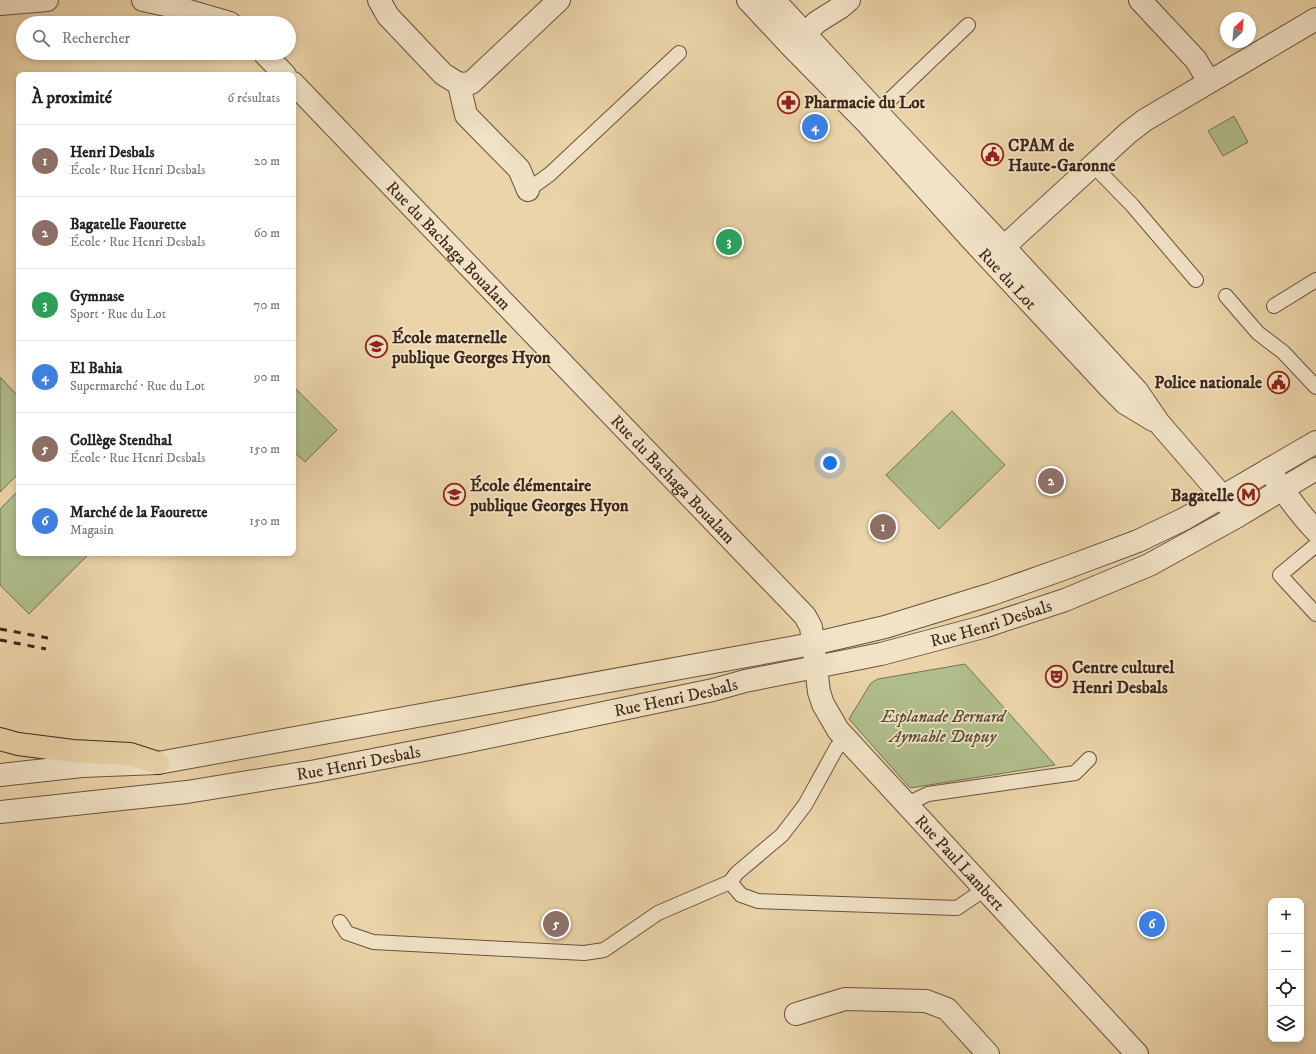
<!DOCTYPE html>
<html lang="fr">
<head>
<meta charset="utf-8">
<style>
	body { margin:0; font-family:"IM FELL DW Pica",serif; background:#f2f2f2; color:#222 }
	.controls { position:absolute; right:12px; bottom:12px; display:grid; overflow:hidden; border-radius:8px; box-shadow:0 2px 6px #0003 }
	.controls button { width:36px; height:36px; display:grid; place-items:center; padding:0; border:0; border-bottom:1px solid #e0e0e0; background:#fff; color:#222; font:20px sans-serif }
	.compass { position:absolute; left:1220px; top:12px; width:36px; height:36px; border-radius:50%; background:#fff; box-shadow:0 2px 6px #0003; rotate:26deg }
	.you { position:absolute; left:830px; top:463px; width:14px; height:14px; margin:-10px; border:3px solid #fff; border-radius:50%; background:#1a73e8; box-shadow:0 0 0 6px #1a73e833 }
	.badge { display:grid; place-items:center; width:26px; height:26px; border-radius:50%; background:#1a73e8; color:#fff; font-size:13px; font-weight:700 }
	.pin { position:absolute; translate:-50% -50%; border:2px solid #fff; box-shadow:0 1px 4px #0006 }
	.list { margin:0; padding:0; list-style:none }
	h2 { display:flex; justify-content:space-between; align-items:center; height:52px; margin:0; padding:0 16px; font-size:17px }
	h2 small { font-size:13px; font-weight:400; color:#767676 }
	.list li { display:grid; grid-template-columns:26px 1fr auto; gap:12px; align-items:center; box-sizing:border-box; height:72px; padding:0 16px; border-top:1px solid #e0e0e0 }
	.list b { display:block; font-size:15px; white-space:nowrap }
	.list p { margin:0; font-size:13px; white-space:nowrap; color:#767676 }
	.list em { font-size:13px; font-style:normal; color:#767676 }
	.icon { flex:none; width:22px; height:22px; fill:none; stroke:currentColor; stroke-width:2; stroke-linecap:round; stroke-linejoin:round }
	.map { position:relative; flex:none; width:1316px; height:1054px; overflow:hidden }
	.search { position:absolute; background:#fff; box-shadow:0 2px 6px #0003; left:16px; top:16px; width:280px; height:44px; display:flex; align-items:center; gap:10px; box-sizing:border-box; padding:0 14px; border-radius:22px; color:#767676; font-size:15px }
	.panel { position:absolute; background:#fff; box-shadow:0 2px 6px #0003; left:16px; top:72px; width:280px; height:484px; border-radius:8px }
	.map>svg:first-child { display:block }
	.green { fill:#b1be8d; stroke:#777254 }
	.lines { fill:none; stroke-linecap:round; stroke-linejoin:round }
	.service-casing { stroke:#68523e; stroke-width:16 }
	.minor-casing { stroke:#68523e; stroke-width:24 }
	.tertiary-casing { stroke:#68523e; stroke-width:24 }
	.motorway-casing { stroke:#3d261a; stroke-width:24 }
	.service { stroke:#f2e3c7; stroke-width:14 }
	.minor { stroke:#f2e3c7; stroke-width:22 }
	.tertiary { stroke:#f2e3c7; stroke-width:22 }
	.motorway { stroke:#ebd4a9; stroke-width:22 }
	.rail { stroke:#3d261a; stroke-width:3; stroke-dasharray:7 7; stroke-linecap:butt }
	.labels { text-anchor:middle; stroke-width:3.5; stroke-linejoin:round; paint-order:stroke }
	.poi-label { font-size:17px; font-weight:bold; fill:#3d261a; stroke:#f2e3c7; text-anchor:start }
	.street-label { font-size:17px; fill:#3d261a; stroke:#f2e3c7 }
	.park-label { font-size:17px; font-style:italic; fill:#5a4c37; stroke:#f2e3c7 }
</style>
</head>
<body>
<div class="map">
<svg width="1316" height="1054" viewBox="0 0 1316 1054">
	<rect width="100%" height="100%" fill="#ebd4a9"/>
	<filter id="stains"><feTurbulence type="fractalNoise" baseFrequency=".005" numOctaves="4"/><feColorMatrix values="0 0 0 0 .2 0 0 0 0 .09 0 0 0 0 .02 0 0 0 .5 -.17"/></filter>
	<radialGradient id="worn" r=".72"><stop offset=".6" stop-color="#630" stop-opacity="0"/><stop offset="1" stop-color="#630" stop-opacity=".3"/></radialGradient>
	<!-- green -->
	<path class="green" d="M1234 116 1248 142 1223 156 1208 131Z
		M0 377 19 397V473L0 492Z
		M293 386 337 430 305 462 293 451Z
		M952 411 1005 465 939 529 886 475Z
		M19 490V553H90L29 614 0 585V509Z
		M965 664 1055 765 910 788 849 719 871 683 878 679Z"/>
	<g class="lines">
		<defs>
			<path id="service" d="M877 112 968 25
				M1093 165 1132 205 1196 280
				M528 190 550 174 679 53
				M1226 296 1258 333 1283 352 1316 387
				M1274 306 1316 280
				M1316 545 1280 575 1316 614
				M846 739 837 747 805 805 782 835 737 873 730 882 741 895 758 901 957 908 985 889
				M907 804 928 794 1075 773 1089 759
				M340 922 347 933 373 942 584 953 604 950 658 913 730 882"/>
			<g id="minor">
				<path d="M143 0 175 7 230 23"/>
				<path d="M379 0 388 16 443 74 459 84 471 83 559 0"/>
				<path id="s1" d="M748 0 791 46 866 122 972 240 1111 389 1125 403 1153 420"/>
				<path d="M774 0 877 112 1004 247 1137 391 1159 423 1222 496 1236 517"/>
				<path d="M1140 0 1196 60 1209 82"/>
				<path d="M0 4 47 0"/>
				<path d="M795 43 817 22 841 7 849 0"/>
				<path d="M264 53 285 75"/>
				<path id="s2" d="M293 83 805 616 811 627 819 692 823 704 838 730 1137 1054"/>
				<path d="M459 84 466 115 519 169 528 190"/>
				<path d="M994 256 1128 133 1145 120 1316 19"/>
				<path d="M1269 469C1283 491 1298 512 1316 531"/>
				<path d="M796 1014 845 999 926 1001 947 1009 988 1054"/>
			</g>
			<g id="tertiary">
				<path d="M0 775 82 766 158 763 812 644 885 627 992 594 1063 569 1138 541 1184 519 1316 442"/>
				<path id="s3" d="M0 812 187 792 316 771 455 744 713 690 745 681 881 654 983 627 1065 600 1149 565 1236 517 1316 469"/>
			</g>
			<path id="motorway" d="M0 739 18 744 73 751 130 754 158 763"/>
		</defs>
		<!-- service casing -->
		<use href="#service" class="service-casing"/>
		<!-- minor casing -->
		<use href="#minor" class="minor-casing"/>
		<!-- tertiary casing -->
		<use href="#tertiary" class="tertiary-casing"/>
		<!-- motorway casing -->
		<use href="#motorway" class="motorway-casing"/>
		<!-- service -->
		<use href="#service" class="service"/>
		<!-- minor -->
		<use href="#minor" class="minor"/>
		<!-- tertiary -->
		<use href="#tertiary" class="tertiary"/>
		<!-- motorway -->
		<use href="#motorway" class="motorway"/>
		<!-- rail -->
		<path class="rail" d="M0 629 48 638
			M0 640 46 649"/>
	</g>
	<!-- icons -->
	<defs>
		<symbol id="pharmacy-ring" viewBox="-11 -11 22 22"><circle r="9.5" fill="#f2e3c7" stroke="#8f2418" stroke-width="1.5"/><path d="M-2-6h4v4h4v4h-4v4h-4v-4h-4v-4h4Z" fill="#8f2418"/></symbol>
		<symbol id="civic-ring" viewBox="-11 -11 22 22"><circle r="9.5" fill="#f2e3c7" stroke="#8f2418" stroke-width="1.5"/><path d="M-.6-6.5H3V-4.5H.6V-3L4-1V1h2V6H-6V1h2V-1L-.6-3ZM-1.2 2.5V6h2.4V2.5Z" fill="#8f2418"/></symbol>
		<symbol id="school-ring" viewBox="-11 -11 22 22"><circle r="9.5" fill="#f2e3c7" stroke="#8f2418" stroke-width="1.5"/><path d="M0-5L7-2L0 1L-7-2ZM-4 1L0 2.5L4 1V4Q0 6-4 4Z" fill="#8f2418"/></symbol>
		<symbol id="metro-ring" viewBox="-11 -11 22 22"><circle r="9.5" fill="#f2e3c7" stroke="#8f2418" stroke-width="1.5"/><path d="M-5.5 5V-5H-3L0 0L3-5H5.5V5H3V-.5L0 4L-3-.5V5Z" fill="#8f2418"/></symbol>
		<symbol id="theatre-ring" viewBox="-11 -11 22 22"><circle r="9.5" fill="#f2e3c7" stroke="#8f2418" stroke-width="1.5"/><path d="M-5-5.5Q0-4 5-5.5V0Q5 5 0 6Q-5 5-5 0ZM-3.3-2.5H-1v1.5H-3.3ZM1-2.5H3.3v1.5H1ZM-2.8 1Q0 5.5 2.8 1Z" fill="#8f2418"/></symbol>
	</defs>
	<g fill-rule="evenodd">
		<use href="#pharmacy-ring" x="776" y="90" width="25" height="25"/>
		<use href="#civic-ring" x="980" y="142" width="25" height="25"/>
		<use href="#school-ring" x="364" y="334" width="25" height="25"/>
		<use href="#civic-ring" x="1266" y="370" width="25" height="25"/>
		<use href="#school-ring" x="442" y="482" width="25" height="25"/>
		<use href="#metro-ring" x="1236" y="482" width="25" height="25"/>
		<use href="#theatre-ring" x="1044" y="664" width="25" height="25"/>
	</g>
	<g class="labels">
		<!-- poi labels -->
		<g class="poi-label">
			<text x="804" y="108">Pharmacie du Lot</text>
			<text x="1008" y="151">CPAM de<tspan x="1008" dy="20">Haute-Garonne</tspan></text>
			<text x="392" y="343">École maternelle<tspan x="392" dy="20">publique Georges Hyon</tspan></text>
			<text x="1262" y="388" text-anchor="end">Police nationale</text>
			<text x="470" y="491">École élémentaire<tspan x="470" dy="20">publique Georges Hyon</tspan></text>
			<text x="1234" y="501" text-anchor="end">Bagatelle</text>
			<text x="1072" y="673">Centre culturel<tspan x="1072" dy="20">Henri Desbals</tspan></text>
		</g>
		<!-- street labels -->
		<g class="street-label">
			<text dy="6" stroke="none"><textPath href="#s2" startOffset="225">Rue du Bachaga Boualam</textPath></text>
			<text dy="6" stroke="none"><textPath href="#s1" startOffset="381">Rue du Lot</textPath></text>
			<text dy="6" stroke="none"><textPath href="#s2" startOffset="549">Rue du Bachaga Boualam</textPath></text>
			<text dy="6" stroke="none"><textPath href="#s3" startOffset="1010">Rue Henri Desbals</textPath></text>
			<text dy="6" stroke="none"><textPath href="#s3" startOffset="686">Rue Henri Desbals</textPath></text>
			<text dy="6" stroke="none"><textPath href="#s3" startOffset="362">Rue Henri Desbals</textPath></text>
			<text dy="6" stroke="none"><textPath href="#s2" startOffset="1040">Rue Paul Lambert</textPath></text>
		</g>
		<!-- park labels -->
		<g class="park-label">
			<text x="943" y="722">Esplanade Bernard<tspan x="943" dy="20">Aymable Dupuy</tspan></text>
		</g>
	</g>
	<rect width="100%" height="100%" filter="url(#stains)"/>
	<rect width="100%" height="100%" fill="url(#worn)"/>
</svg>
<div class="controls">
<button>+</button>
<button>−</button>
<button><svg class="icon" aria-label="locate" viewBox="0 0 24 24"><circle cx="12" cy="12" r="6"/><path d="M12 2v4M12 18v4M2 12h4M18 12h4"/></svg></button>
<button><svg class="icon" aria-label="layers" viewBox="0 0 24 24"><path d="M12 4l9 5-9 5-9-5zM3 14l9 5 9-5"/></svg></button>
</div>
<svg class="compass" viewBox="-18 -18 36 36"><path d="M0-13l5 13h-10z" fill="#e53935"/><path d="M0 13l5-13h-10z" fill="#767676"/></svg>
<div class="you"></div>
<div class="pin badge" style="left:883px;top:527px;background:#8d6e63">1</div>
<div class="pin badge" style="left:1051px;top:481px;background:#8d6e63">2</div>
<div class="pin badge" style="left:729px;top:242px;background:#2e9e5b">3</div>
<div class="pin badge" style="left:815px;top:127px;background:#3f7fe0">4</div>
<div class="pin badge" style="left:556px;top:924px;background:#8d6e63">5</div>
<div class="pin badge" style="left:1152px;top:924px;background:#3f7fe0">6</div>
<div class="search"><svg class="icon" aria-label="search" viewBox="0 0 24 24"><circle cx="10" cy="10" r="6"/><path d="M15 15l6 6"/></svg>Rechercher</div>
<section class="panel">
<h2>À proximité<small>6 résultats</small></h2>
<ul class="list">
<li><span class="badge" style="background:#8d6e63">1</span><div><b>Henri Desbals</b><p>École · Rue Henri Desbals</p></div><em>20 m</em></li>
<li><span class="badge" style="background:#8d6e63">2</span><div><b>Bagatelle Faourette</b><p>École · Rue Henri Desbals</p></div><em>60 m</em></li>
<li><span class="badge" style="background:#2e9e5b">3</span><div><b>Gymnase</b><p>Sport · Rue du Lot</p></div><em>70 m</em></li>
<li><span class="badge" style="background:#3f7fe0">4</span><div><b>El Bahia</b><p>Supermarché · Rue du Lot</p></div><em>90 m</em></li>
<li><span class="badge" style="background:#8d6e63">5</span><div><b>Collège Stendhal</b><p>École · Rue Henri Desbals</p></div><em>150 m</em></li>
<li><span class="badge" style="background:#3f7fe0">6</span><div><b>Marché de la Faourette</b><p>Magasin</p></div><em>150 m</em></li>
</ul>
</section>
</div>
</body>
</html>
